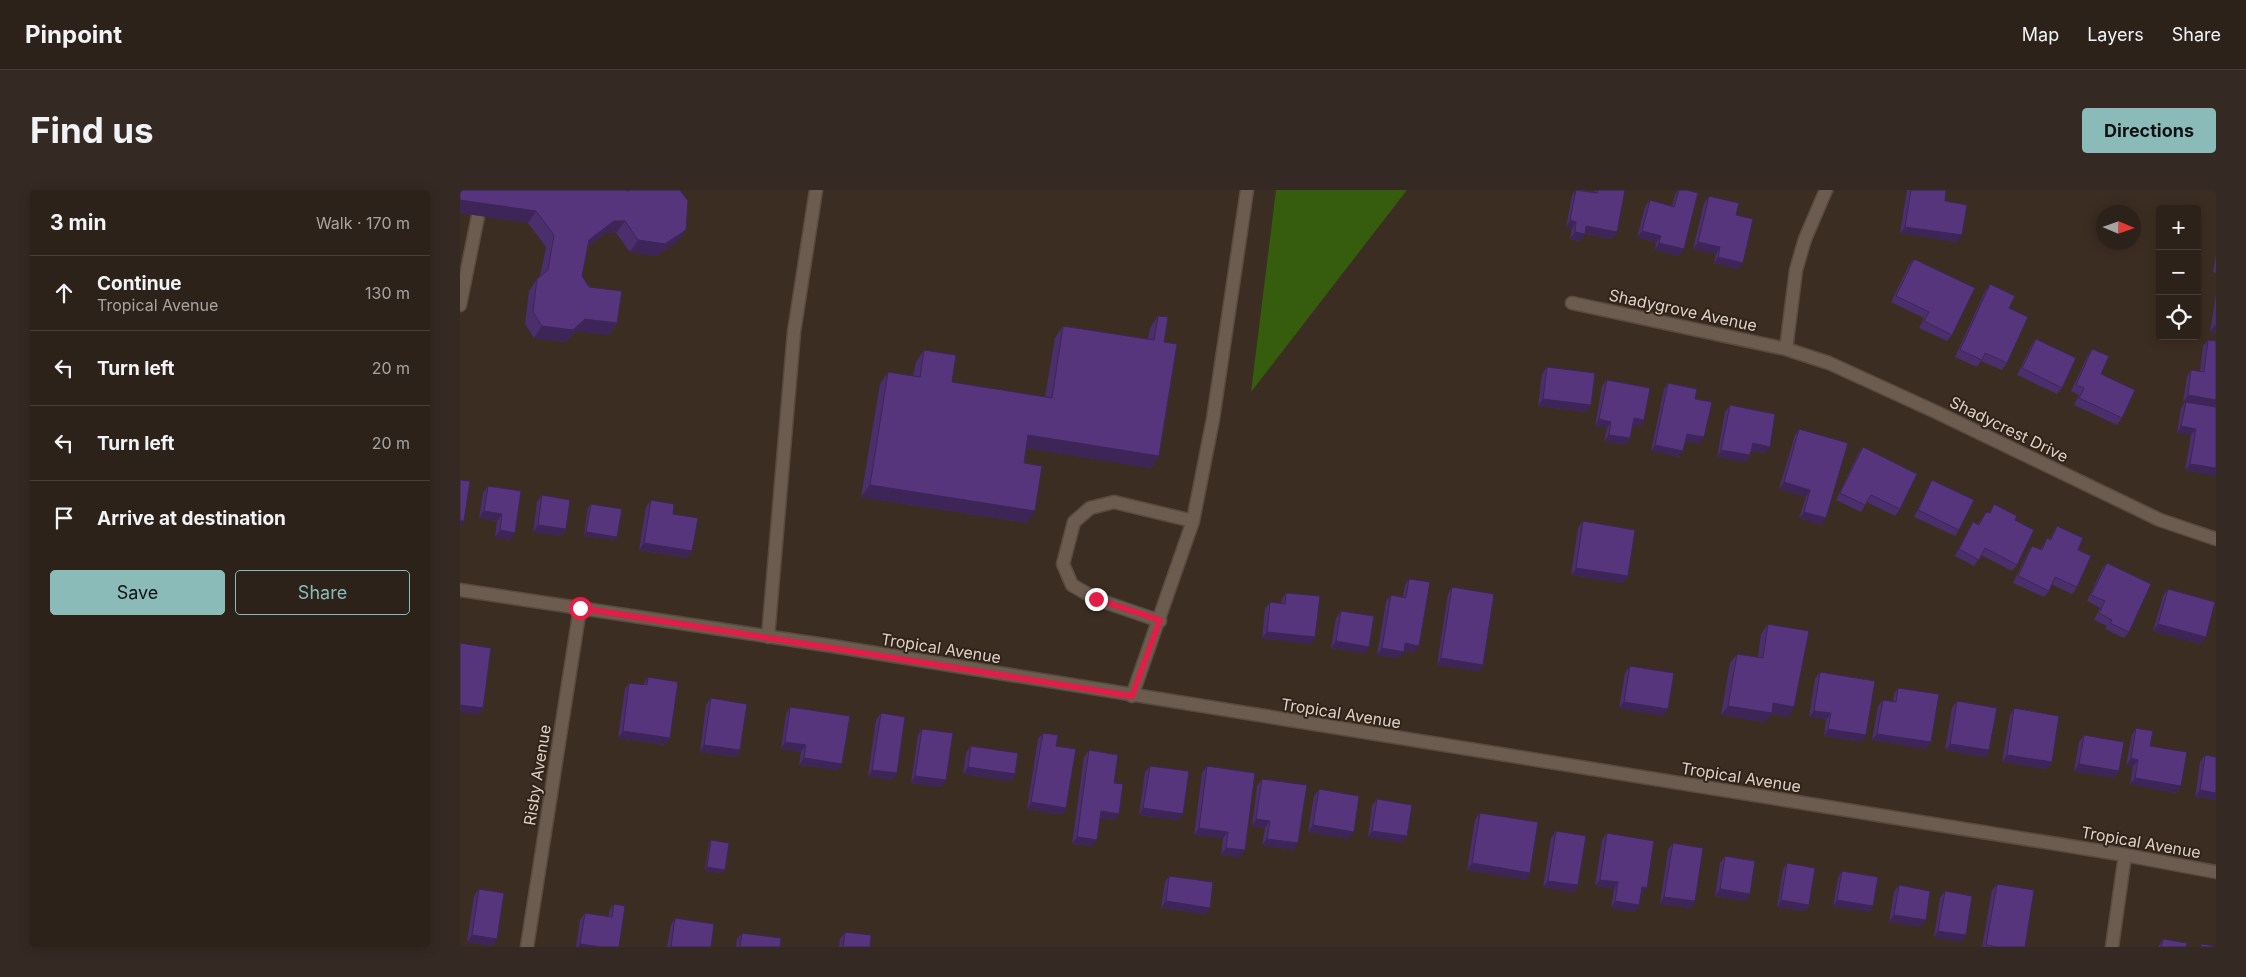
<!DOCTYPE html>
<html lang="en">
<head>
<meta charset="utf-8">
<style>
	body { margin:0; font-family:Inter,sans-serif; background:#352a23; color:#f1f3f6 }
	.controls { position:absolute; right:15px; top:15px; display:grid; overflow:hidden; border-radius:5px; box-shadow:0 2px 12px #0003 }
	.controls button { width:45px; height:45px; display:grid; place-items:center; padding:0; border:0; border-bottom:1px solid #483f39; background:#2d221a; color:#f1f3f6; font:25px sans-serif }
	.compass { position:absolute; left:1636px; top:15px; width:45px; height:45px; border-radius:50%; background:#2d221a; box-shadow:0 2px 12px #0003; rotate:92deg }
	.stop { position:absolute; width:15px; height:15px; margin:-11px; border:4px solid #e11d48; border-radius:50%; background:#fff }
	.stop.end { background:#e11d48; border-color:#fff; box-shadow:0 1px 5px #0008 }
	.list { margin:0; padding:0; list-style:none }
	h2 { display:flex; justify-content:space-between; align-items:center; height:65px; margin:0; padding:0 20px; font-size:21px }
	h2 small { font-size:16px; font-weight:400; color:#a7a4a2 }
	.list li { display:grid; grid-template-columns:32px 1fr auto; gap:15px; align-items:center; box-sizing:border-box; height:75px; padding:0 20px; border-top:1px solid #483f39 }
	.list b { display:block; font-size:19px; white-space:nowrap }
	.list p { margin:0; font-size:16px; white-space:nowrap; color:#a7a4a2 }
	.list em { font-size:16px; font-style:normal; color:#a7a4a2 }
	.actions { display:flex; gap:10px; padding:15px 20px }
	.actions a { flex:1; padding:11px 0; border:1px solid #8bbbb9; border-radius:5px; text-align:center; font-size:18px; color:#8bbbb9 }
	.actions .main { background:#8bbbb9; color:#111 }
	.icon { flex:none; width:28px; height:28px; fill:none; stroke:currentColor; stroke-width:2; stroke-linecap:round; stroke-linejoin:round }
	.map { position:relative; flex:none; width:1756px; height:757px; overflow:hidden; border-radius:5px }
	header { display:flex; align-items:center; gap:30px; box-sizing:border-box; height:70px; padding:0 25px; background:#2d221a; border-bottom:1px solid #483f39 }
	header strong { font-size:24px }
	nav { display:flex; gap:28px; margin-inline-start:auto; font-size:18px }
	.intro { display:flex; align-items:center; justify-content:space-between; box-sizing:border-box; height:120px; padding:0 30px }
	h1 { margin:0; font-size:35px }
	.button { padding:12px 22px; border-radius:5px; background:#8bbbb9; color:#111; font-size:18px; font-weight:700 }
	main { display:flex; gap:30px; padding:0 30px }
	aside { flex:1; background:#2d221a; border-radius:5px; box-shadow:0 2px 12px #0003 }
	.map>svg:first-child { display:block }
	.green { fill:#365c0e }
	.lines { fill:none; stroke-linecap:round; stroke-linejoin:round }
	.minor-casing { stroke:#574a40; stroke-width:15 }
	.minor { stroke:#6c5b4f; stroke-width:12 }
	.wall { fill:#4b2e6c }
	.shaded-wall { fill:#3d2558 }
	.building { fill:#57357d; stroke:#3d2558 }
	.route { stroke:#e11d48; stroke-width:6 }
	.labels { text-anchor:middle; stroke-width:4; stroke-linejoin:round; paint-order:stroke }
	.street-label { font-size:16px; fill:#dcd2cb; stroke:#322318 }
</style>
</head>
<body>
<header>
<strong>Pinpoint</strong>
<nav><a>Map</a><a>Layers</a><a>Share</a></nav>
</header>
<div class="intro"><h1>Find us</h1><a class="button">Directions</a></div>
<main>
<aside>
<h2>3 min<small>Walk · 170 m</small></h2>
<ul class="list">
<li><svg class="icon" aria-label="ahead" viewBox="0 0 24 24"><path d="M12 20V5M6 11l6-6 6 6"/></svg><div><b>Continue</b><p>Tropical Avenue</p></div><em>130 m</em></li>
<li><svg class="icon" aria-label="left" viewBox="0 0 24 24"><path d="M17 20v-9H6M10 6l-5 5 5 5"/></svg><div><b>Turn left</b></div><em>20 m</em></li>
<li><svg class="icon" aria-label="left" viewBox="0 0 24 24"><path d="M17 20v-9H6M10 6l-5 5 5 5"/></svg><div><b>Turn left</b></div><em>20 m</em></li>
<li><svg class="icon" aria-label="arrive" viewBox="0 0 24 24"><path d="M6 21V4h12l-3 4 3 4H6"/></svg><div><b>Arrive at destination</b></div></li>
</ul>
<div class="actions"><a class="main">Save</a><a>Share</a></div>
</aside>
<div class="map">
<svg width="1756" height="757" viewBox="0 0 1756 757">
	<rect width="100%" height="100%" fill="#3c2d22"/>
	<!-- green -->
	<path class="green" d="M816 0H947L791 202Z"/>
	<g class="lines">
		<defs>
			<path id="minor" d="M1112 113 1326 159 1369 173 1476 222 1700 330 1756 349
				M0 115 18 26
				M1326 159 1336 80 1345 49 1366 0
				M0 400 372 456 1665 665 1756 682
				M700 431 636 409 612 395 603 374 614 332 630 318 654 312 733 331
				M308 447 334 142 356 0
				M672 506 733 331 753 229 787 0
				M67 757 120 418
				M1652 757 1665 665"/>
		</defs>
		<!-- minor casing -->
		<use href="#minor" class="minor-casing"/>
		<!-- minor -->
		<use href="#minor" class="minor"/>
	</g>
	<!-- wall -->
	<path class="wall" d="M0 0H164L217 52 196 66 170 62 156 43H146L127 57 122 86 157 133 149 145 117 141 105 152 74 148 65 134 69 101 77 89 80 86 86 57 68 33 0 23Z
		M1116 0H1121L1134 2 1135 0H1165L1157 42 1152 49 1125 44 1120 51 1110 49 1112 38 1106 37 1112 6Z
		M1218 0H1227L1224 59 1219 66 1195 60 1196 53 1177 47 1185 17 1190 10 1212 16 1215 5Z
		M1447 0H1486L1485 11 1498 52 1440 43Z
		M1249 6 1276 25 1283 73 1278 79 1254 73 1256 64 1233 59 1244 13Z
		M1756 64V83L1753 82Z
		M1454 69 1492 145 1487 151 1459 138 1464 128 1431 112 1449 75Z
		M1530 94 1547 173 1542 180 1521 171 1517 177 1495 167 1525 101Z
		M1756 104V143L1750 142Z
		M698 126 704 152 699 266 691 278 566 258 564 273 567 333 401 307 420 194 428 182 453 186 456 172 464 160 492 192 585 207 595 148 603 136 688 149 690 138Z
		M1576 149 1602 198 1597 204 1557 185 1571 156Z
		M1748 150 1755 217 1756 286 1725 280 1731 245 1717 243 1721 218 1725 212H1723L1727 187 1731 180 1740 181 1743 156Z
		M1632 159 1641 184 1662 228 1657 235 1614 215 1619 205 1611 201 1628 165Z
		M1087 177 1131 215 1126 222 1078 216 1082 184Z
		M1147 190 1184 230 1180 237 1173 235 1170 248 1165 255 1144 251 1147 238 1135 236 1142 196Z
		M1208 193 1235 209 1240 254 1226 251 1219 267 1191 261 1204 199Z
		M1270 215 1310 257 1305 263 1291 261 1290 265 1286 272 1257 267 1265 222Z
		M1339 239 1361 335 1339 328 1346 307 1319 299 1335 245Z
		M1403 257 1440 319 1435 326 1407 312 1401 322 1376 310 1398 264Z
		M1472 290 1499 340 1495 346 1454 327 1468 297Z
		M28 296 61 301 50 350 35 347 37 331 19 328 23 303Z
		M82 305 106 339 101 346 73 342 77 312Z
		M191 310 213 324 228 368 179 360 186 317Z
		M131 314 155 350 124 346 128 317Z
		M1534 314 1555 330 1557 375 1552 381 1521 365 1514 376 1495 366 1509 338 1513 332 1518 334 1526 322 1529 323Z
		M1123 331 1168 386 1163 393 1111 385 1118 338Z
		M1597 336 1618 360 1617 397 1612 404 1591 394 1589 401 1584 407 1553 393 1568 362 1572 356 1580 360 1587 348 1590 349 1593 343Z
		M1647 373 1669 442 1664 448 1645 439 1647 436 1634 430 1640 418 1627 411 1642 379Z
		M949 389 959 456 954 463 944 461 939 468 917 465 926 412 931 405 943 407 945 395Z
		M992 397 1023 475 1018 481 977 475 988 404Z
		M1708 399 1741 454 1693 441 1703 406Z
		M826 403 855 447 851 454 802 448 805 419 810 412 821 413 822 409Z
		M881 421 905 463 871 458 876 428Z
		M1308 434 1328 527 1311 524 1305 532 1261 525 1270 473 1277 464 1298 467 1301 444Z
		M1170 476 1203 526 1159 518 1165 483Z
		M1360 482 1406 545 1402 552 1364 546 1366 530 1349 527 1355 489Z
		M188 487 210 548 205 555 158 548 165 499 169 493 183 495Z
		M1438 498 1466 559 1412 550 1418 516 1423 510 1433 511 1434 504Z
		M251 508 280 560 276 567 240 562 246 515Z
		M1497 511 1529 560 1525 567 1485 560 1492 518Z
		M330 517 382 574 378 580 339 575 341 562 321 559 326 524Z
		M1554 518 1587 579 1542 572 1550 525Z
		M421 523 437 583 432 590 408 586 416 530Z
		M1676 538 1721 596 1716 603 1670 594 1673 576 1666 575 1672 545Z
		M462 539 486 590 481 597 451 593 458 545Z
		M583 543 596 556 606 618 602 625 567 619 578 549Z
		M1624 545 1654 588 1614 581 1619 552Z
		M511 556 555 584 551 591 503 584 506 563Z
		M629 560 654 593 655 630 640 628 632 656 612 654 624 567Z
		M1745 565 1756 567V610L1735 607 1740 572Z
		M690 576 723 624 718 630 679 625 685 582Z
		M747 576 785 660 780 667 761 665 763 648 734 645 742 583Z
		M802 589 834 660 802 655 805 638 792 636 797 596Z
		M859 599 889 649 848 642 854 606Z
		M917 609 942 653 908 647 912 616Z
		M1020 623 1070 683 1066 690 1007 680 1015 630Z
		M1096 641 1118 695 1113 702 1083 697 1091 648Z
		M1147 643 1182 704H1180L1179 715 1174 722 1151 718 1154 699 1135 696 1142 650Z
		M251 650 262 683 245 681 249 654Z
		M1213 653 1235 711 1231 718 1200 714 1208 660Z
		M1265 666 1285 711 1255 706 1260 673Z
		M1327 673 1349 715 1345 721 1317 717 1323 680Z
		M1382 681 1413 716 1409 722 1373 716 1378 688Z
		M709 686 750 718 745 724 701 718 705 692Z
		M1537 694 1565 757H1522L1532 700Z
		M1439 695 1461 737 1429 732 1434 702Z
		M19 699 37 749 32 756 7 752 14 706Z
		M1485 701 1501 752 1474 747 1480 708Z
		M154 714 159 757H116L120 730 125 723 149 727V721Z
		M215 728 251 757H207L211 735Z
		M385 742 410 757H379L380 749Z
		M282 743 320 757H276L277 749Z
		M1703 749 1726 757H1698Z"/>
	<!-- shaded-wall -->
	<path class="shaded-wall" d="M0 10 76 21 68 33 0 23Z
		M1110 30 1116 32 1112 38 1106 37Z
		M154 31H165L156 43H146L120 62 129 50Z
		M1126 36 1157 42 1152 49 1122 43Z
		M1445 37 1502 45 1498 52 1440 43Z
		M226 40 217 52 196 66 170 62 178 50Z
		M1182 41 1201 46 1196 53 1177 47Z
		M1115 42 1125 44 1120 51 1110 49Z
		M1238 52 1260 57 1256 64 1233 59Z
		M1199 53 1224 59 1219 66 1195 60Z
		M1258 67 1283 73 1278 79 1254 73Z
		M125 129 157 133 149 145 117 141 105 152 74 148 82 136Z
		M1755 135H1756V143L1750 142Z
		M1728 205 1756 210V216L1755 217 1723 212Z
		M1083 209 1131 215 1126 222 1078 216Z
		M1174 228 1184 230 1180 237 1169 234Z
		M1139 229 1151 232 1147 238 1135 236Z
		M1721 236 1736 239 1731 245 1717 243Z
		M1227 244 1244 247 1240 254 1222 250Z
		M568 245 699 266 691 278 559 257Z
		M1149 245 1170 248 1165 255 1144 251Z
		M1293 253 1310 257 1305 263 1288 260Z
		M1195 255 1223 261 1219 267 1191 261Z
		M1261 260 1290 265 1286 272 1257 267Z
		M1730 274 1756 278V286L1725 280Z
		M1324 292 1350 300 1346 307 1319 299Z
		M410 295 575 321 567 333 401 307Z
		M24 321 42 324 37 331 19 328Z
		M1344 322 1366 328 1361 335 1339 328Z
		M0 331H4L0 338Z
		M78 335 106 339 101 346 73 342Z
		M40 340 55 343 50 350 35 347Z
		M126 342 157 347 155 350 124 346Z
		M184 353 232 361 228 368 179 360Z
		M1116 378 1168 386 1163 393 1111 385Z
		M1698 434 1746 447 1741 454 1693 441Z
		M807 442 855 447 851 454 802 448Z
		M876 451 909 457 905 463 871 458Z
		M945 453 959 456 954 463 940 460Z
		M922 458 944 462 939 468 917 465Z
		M981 468 1023 475 1018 481 977 475Z
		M1164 512 1208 519 1203 526 1159 518Z
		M1313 513 1334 517 1328 527 1311 524 1305 532 1261 525 1268 516Z
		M0 515 23 518 18 525 0 522Z
		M1354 521 1371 523 1366 530 1349 527Z
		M1368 539 1406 545 1402 552 1364 546Z
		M163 541 210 548 205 555 158 548Z
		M1417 544 1471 552 1466 559 1412 550Z
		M325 552 346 555 341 562 321 559Z
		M1490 554 1529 560 1525 567 1485 560Z
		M244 555 280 560 276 567 240 562Z
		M1547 565 1592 572 1587 579 1542 572Z
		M344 568 382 574 378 580 339 575Z
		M1671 568 1678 570 1673 576 1666 575Z
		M1619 574 1659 581 1654 588 1614 581Z
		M508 577 555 584 551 591 503 584Z
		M412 580 437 583 432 590 408 586Z
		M455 586 486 590 481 597 451 593Z
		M1675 588 1721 596 1716 603 1670 594Z
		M1740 600 1756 603V610L1735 607Z
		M571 612 606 618 602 625 567 619Z
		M683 618 723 624 718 630 679 625Z
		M641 621 659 624 655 630 637 628Z
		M796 629 810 631 805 638 792 636Z
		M853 635 894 642 889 649 848 642Z
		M739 638 768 642 763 648 734 645Z
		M912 641 947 646 942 653 908 647Z
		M617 647 637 650 632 656 612 654Z
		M807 649 838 653 834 660 802 655Z
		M766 658 785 660 780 667 761 665Z
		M1012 673 1070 683 1066 690 1007 680Z
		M247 677 265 680 262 683 245 681Z
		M1140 690 1158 692 1154 699 1135 696Z
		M1088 691 1118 695 1113 702 1083 697Z
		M1182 697 1187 698 1182 704H1177Z
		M1260 699 1290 704 1285 711 1255 706Z
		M1204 707 1235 711 1231 718 1200 714Z
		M1321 710 1349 715 1345 721 1317 717Z
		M1377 710 1413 716 1409 722 1373 716Z
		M706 711 750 718 745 724 701 718Z
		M1155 711 1179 715 1174 722 1151 718Z
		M1434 725 1466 730 1461 737 1429 732Z
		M1478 741 1506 745 1501 752 1474 747Z
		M12 745 37 749 32 756 7 752Z
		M120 754 141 757H118Z"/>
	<!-- building -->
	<path class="building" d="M0 0H164L169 1 170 0H220L228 11 226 40 205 54 178 50 165 31H154L129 50 122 86 129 97 162 101 157 133 125 129 113 140 82 136 73 122 77 89 88 80 94 45 76 21 0 10Z
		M1116 0 1137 3 1138 0H1165L1157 42 1126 36 1125 44 1115 42 1116 32 1110 30Z
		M1219 0H1227L1238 3 1224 59 1199 53 1201 46 1182 41 1190 10 1214 17Z
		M1451 0H1486L1485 11 1507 15 1502 45 1445 37Z
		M1249 6 1279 13 1276 25 1293 29 1283 73 1258 67 1260 57 1238 52Z
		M1454 69 1515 98 1492 145 1464 131 1469 122 1436 106Z
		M1530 94 1555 106 1549 118 1568 127 1547 173 1525 163 1522 170 1500 160Z
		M698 126 708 127 704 152 717 154 699 266 568 245 564 273 582 276 575 321 410 295 428 182 460 187 464 160 496 165 492 192 592 208 603 136 694 150Z
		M1576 149 1616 168 1602 198 1562 178Z
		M1748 150 1756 151V210L1728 205 1731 180 1744 182Z
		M1632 159 1649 166 1641 184 1675 200 1662 228 1619 208 1624 198 1616 195Z
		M1087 177 1135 183 1131 215 1083 209Z
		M1147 190 1190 198 1184 230 1174 228 1170 248 1149 245 1151 232 1139 229Z
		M1208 193 1237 199 1235 209 1252 212 1244 247 1227 244 1223 261 1195 255Z
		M1726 212 1756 217V278L1730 274 1736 239 1721 236Z
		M1270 215 1315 224 1310 257 1293 253 1290 265 1261 260Z
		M1339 239 1388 253 1366 328 1344 322 1350 300 1324 292Z
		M1403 257 1457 284 1440 319 1411 305 1405 315 1380 303Z
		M0 290 10 291 4 331H0Z
		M1472 290 1514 310 1499 340 1458 320Z
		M28 296 61 301 55 343 40 340 42 324 24 321Z
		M82 305 110 310 106 339 78 335Z
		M191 310 214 314 213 324 238 328 232 361 184 353Z
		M131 314 162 319 157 347 126 342Z
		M1534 314 1557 326 1555 330 1574 340 1557 375 1525 358 1519 370 1499 359 1513 332 1519 335 1526 322 1530 323Z
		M1123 331 1175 340 1168 386 1116 378Z
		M1597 336 1623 348 1618 360 1631 366 1617 397 1595 387 1589 401 1558 386 1572 356 1582 360 1587 348 1591 350Z
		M1647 373 1691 394 1669 442 1650 433 1652 430 1639 423 1645 411 1631 405Z
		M949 389 970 392 959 456 945 453 944 462 922 458 931 405 946 408Z
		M992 397 1034 404 1023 475 981 468Z
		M1708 399 1755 412 1746 447 1698 434Z
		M826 403 860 406 855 447 807 442 810 412 825 414Z
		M881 421 914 426 909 457 876 451Z
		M1308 434 1349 441 1334 517 1313 513 1312 523 1268 516 1277 464 1303 468Z
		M0 453 31 458 23 518 0 515Z
		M1170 476 1214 483 1208 519 1164 512Z
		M1360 482 1415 491 1406 545 1368 539 1371 523 1354 521Z
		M188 487 218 492 210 548 163 541 169 493 187 495Z
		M1438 498 1479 504 1471 552 1417 544 1423 510 1436 512Z
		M251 508 287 514 280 560 244 555Z
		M1497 511 1537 518 1529 560 1490 554Z
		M330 517 390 526 382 574 344 568 346 555 325 552Z
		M1554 518 1599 526 1592 572 1547 565Z
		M421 523 445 527 437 583 412 580Z
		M1676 538 1693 541 1690 556 1727 562 1721 596 1675 588 1678 570 1671 568Z
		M462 539 493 543 486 590 455 586Z
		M583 543 598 545 596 556 616 559 606 618 571 612Z
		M1624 545 1664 552 1659 581 1619 574Z
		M511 556 558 563 555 584 508 577Z
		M629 560 658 565 654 593 663 594 659 624 641 621 637 650 617 647Z
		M1745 565 1756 567V603L1740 600Z
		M690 576 729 581 723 624 683 618Z
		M747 576 795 583 785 660 766 658 768 642 739 638Z
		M802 589 847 595 838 653 807 649 810 631 796 629Z
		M859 599 899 606 894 642 853 635Z
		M917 609 952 615 947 646 912 641Z
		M1020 623 1078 632 1070 683 1012 673Z
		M1096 641 1126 646 1118 695 1088 691Z
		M1147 643 1194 651 1187 698 1182 697 1179 715 1155 711 1158 692 1140 690Z
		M251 650 269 653 265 680 247 677Z
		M1213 653 1243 658 1235 711 1204 707Z
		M1265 666 1295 671 1290 704 1260 699Z
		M1327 673 1355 678 1349 715 1321 710Z
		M1382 681 1418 687 1413 716 1377 710Z
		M709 686 753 692 750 718 706 711Z
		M1537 694 1574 700 1565 757H1537L1526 755Z
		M1439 695 1470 701 1466 730 1434 725Z
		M19 699 44 703 37 749 12 745Z
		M1485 701 1512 706 1506 745 1478 741Z
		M154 714 165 716 159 757H141L120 754 125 723 152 727Z
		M215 728 254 734 251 757H211Z
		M385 742 411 745 410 757H383Z
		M282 743 321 748 320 757H280Z
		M1703 749 1727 753 1726 757H1701Z
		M1741 754 1756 756V757H1741Z"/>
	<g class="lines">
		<!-- route -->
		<path class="route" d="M120 418 672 506 700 430 636 409"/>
	</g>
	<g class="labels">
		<!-- street labels -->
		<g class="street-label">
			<text transform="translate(1223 120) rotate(12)" y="6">Shadygrove Avenue</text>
			<text transform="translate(1549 239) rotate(26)" y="6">Shadycrest Drive</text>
			<text transform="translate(481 458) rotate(9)" y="6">Tropical Avenue</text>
			<text transform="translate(881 523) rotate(9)" y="6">Tropical Avenue</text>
			<text transform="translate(77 585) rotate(-81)" y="6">Risby Avenue</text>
			<text transform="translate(1281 587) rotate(9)" y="6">Tropical Avenue</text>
			<text transform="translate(1681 652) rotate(10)" y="6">Tropical Avenue</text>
		</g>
	</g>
</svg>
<div class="controls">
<button>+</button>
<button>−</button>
<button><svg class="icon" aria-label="locate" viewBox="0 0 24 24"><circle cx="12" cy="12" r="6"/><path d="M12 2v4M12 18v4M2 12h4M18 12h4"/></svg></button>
</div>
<svg class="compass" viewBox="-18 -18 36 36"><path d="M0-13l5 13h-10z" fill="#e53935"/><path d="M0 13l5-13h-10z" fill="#a7a4a2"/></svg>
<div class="stop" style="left:120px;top:418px"></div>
<div class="stop end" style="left:636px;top:409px"></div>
</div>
</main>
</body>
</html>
